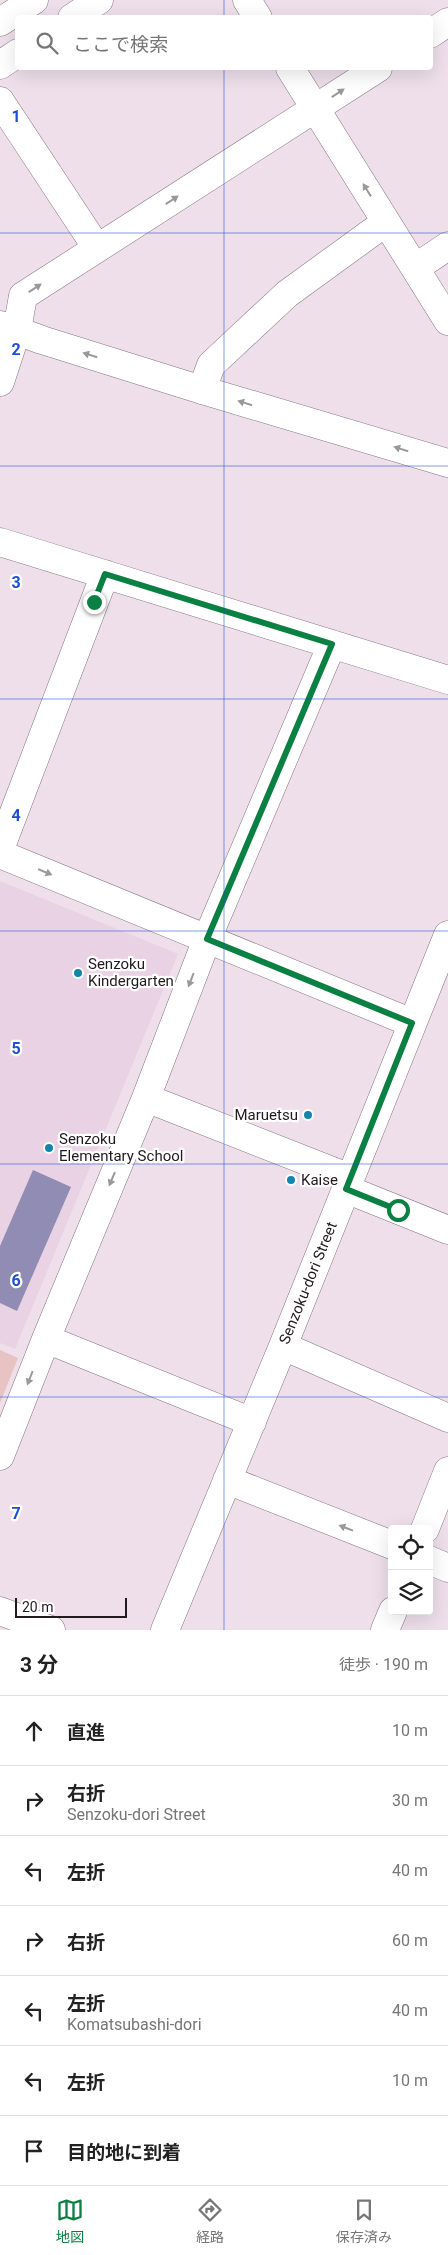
<!DOCTYPE html>
<html lang="ja">
<head>
<meta charset="utf-8">
<style>
	body { margin:0; font-family:Roboto,"Noto Sans JP",sans-serif; background:#f2f2f2; color:#222 }
	.controls { position:absolute; right:15px; bottom:15px; display:grid; overflow:hidden; border-radius:5px; box-shadow:0 5px 20px #0002 }
	.controls button { width:45px; height:45px; display:grid; place-items:center; padding:0; border:0; border-bottom:1px solid #e0e0e0; background:#fff; color:#222; font:25px sans-serif }
	.scale { position:absolute; left:15px; bottom:12px; width:112px; box-sizing:border-box; padding-left:5px; border:2px solid #211b1f; border-top:0; font-size:14px; line-height:18px; white-space:nowrap; color:#211b1f; -webkit-text-stroke:4px #fff; paint-order:stroke }
	.stop { position:absolute; width:15px; height:15px; margin:-11px; border:4px solid #0b8043; border-radius:50%; background:#fff }
	.stop.end { background:#0b8043; border-color:#fff; box-shadow:0 1px 5px #0008 }
	.list { margin:0; padding:0; list-style:none }
	h2 { display:flex; justify-content:space-between; align-items:center; height:65px; margin:0; padding:0 20px; font-size:21px }
	h2 small { font-size:16px; font-weight:400; color:#767676 }
	.list li { display:grid; grid-template-columns:32px 1fr auto; gap:15px; align-items:center; box-sizing:border-box; height:70px; padding:0 20px; border-top:1px solid #e0e0e0 }
	.list b { display:block; font-size:19px; white-space:nowrap }
	.list p { margin:0; font-size:16px; white-space:nowrap; color:#767676 }
	.list em { font-size:16px; font-style:normal; color:#767676 }
	.icon { flex:none; width:28px; height:28px; fill:none; stroke:currentColor; stroke-width:2; stroke-linecap:round; stroke-linejoin:round }
	.map { position:relative; flex:none; width:448px; height:1630px; overflow:hidden }
	.search { position:absolute; background:#fff; box-shadow:0 5px 20px #0002; left:15px; right:15px; top:15px; height:55px; display:flex; align-items:center; gap:12px; box-sizing:border-box; padding:0 18px; border-radius:5px; color:#767676; font-size:19px }
	.sheet { height:555px; background:#fff }
	nav { display:flex; justify-content:space-around; align-items:center; box-sizing:border-box; height:70px; border-top:1px solid #e0e0e0; background:#fff; font-size:14px; color:#767676 }
	nav a { display:grid; justify-items:center; gap:2px }
	nav .on { color:#0b8043 }
	.map>svg:first-child { display:block }
	.built { fill:#e8d2e3 }
	.green { fill:#e8c3c3 }
	.water { fill:#918cb3 }
	.lines { fill:none; stroke-linecap:round; stroke-linejoin:round }
	.minor-casing { stroke:#847781; stroke-width:29 }
	.minor { stroke:#fff; stroke-width:28 }
	.oneway { fill:#9b989a }
	.route { stroke:#0b8043; stroke-width:6 }
	.grid { fill:none; stroke:#1d4ed8; stroke-width:1; stroke-opacity:0.55 }
	.poi-dot { fill:#1185ab; stroke:#fff; stroke-width:2 }
	.labels { text-anchor:middle; stroke-width:4.5; stroke-linejoin:round; paint-order:stroke }
	.poi-label { font-size:15px; fill:#211b1f; stroke:#fff; text-anchor:start }
	.street-label { font-size:15px; fill:#211b1f; stroke:#fff }
	.grid-label { font-size:16px; text-anchor:middle; font-weight:bold; fill:#1d4ed8; stroke:#fff; stroke-width:4.5; stroke-linejoin:round; paint-order:stroke }
</style>
</head>
<body>
<div class="map">
<svg width="448" height="1630" viewBox="0 0 448 1630">
	<rect width="100%" height="100%" fill="#eedfea"/>
	<!-- built -->
	<path class="built" d="M0 881 178 954 15 1349 0 1343Z"/>
	<!-- green -->
	<path class="green" d="M0 1350 18 1358 0 1403Z"/>
	<!-- water -->
	<path class="water" d="M33 1170 71 1187 17 1311 0 1303V1246Z"/>
	<g class="lines">
		<defs>
			<path id="minor" d="M247 0 258 18
				M72 18 99 0
				M0 22 34 0
				M430 34 448 22
				M0 65 18 53
				M290 68 448 321
				M0 101 97 248
				M415 268 448 246
				M0 325 42 340 202 390 448 463
				M0 382 17 330 23 296 378 68
				M202 390 211 365 287 294 386 222
				M0 542 448 680
				M0 849 105 574
				M0 854 412 1023
				M146 1098 350 1178
				M346 1189 448 1230
				M46 1339 252 1422
				M283 1346 448 1418
				M0 1456 46 1339 146 1098 207 939 332 644
				M227 1480 392 1545
				M425 1529 448 1471
				M429 1560 448 1568
				M0 1611 51 1630
				M165 1630 283 1346 448 935
				M385 1630 393 1611"/>
		</defs>
		<!-- minor casing -->
		<use href="#minor" class="minor-casing"/>
		<!-- minor -->
		<use href="#minor" class="minor"/>
	</g>
	<!-- one-way arrows -->
	<defs><path id="oneway-solid" d="M-6-.8H1V-3.2L6.5 0L1 3.2V.8H-6Z" transform="scale(1.25)"/></defs>
	<g class="oneway">
		<use href="#oneway-solid" transform="translate(338 93) rotate(-33)"/>
		<use href="#oneway-solid" transform="translate(367 190) rotate(-122)"/>
		<use href="#oneway-solid" transform="translate(172 200) rotate(-33)"/>
		<use href="#oneway-solid" transform="translate(35 288) rotate(-33)"/>
		<use href="#oneway-solid" transform="translate(90 355) rotate(-163)"/>
		<use href="#oneway-solid" transform="translate(245 403) rotate(-163)"/>
		<use href="#oneway-solid" transform="translate(401 449) rotate(-163)"/>
		<use href="#oneway-solid" transform="translate(45 872) rotate(22)"/>
		<use href="#oneway-solid" transform="translate(191 980) rotate(111)"/>
		<use href="#oneway-solid" transform="translate(112 1179) rotate(113)"/>
		<use href="#oneway-solid" transform="translate(30 1378) rotate(111)"/>
		<use href="#oneway-solid" transform="translate(346 1528) rotate(-159)"/>
	</g>
	<g class="lines">
		<!-- route -->
		<path class="route" d="M94 602 105 574 332 644 207 939 412 1023 346 1189 398 1210"/>
	</g>
	<!-- grid -->
	<path class="grid" d="M224 0V18M224 68V1630M0 233H448M0 466H448M0 699H448M0 931H448M0 1164H448M0 1397H448"/>
	<!-- markers -->
	<g class="poi-dot">
		<circle cx="78" cy="973" r="5"/>
		<circle cx="308" cy="1115" r="5"/>
		<circle cx="49" cy="1148" r="5"/>
		<circle cx="291" cy="1180" r="5"/>
	</g>
	<g class="labels">
		<!-- poi labels -->
		<g class="poi-label">
			<text x="88" y="969">Senzoku<tspan x="88" dy="17">Kindergarten</tspan></text>
			<text x="298" y="1120" text-anchor="end">Maruetsu</text>
			<text x="59" y="1144">Senzoku<tspan x="59" dy="17">Elementary School</tspan></text>
			<text x="301" y="1185">Kaise</text>
		</g>
		<!-- street labels -->
		<g class="street-label">
			<text transform="translate(308 1283) rotate(-68)" y="5">Senzoku-dori Street</text>
		</g>
	</g>
	<g class="grid-label">
		<text x="16" y="122">1</text>
		<text x="16" y="355">2</text>
		<text x="16" y="588">3</text>
		<text x="16" y="821">4</text>
		<text x="16" y="1054">5</text>
		<text x="16" y="1286">6</text>
		<text x="16" y="1519">7</text>
	</g>
</svg>
<div class="controls">
<button><svg class="icon" aria-label="locate" viewBox="0 0 24 24"><circle cx="12" cy="12" r="6"/><path d="M12 2v4M12 18v4M2 12h4M18 12h4"/></svg></button>
<button><svg class="icon" aria-label="layers" viewBox="0 0 24 24"><path d="M12 4l9 5-9 5-9-5zM3 14l9 5 9-5"/></svg></button>
</div>
<div class="scale">20 m</div>
<div class="stop" style="left:398px;top:1210px"></div>
<div class="stop end" style="left:94px;top:602px"></div>
<div class="search"><svg class="icon" aria-label="search" viewBox="0 0 24 24"><circle cx="10" cy="10" r="6"/><path d="M15 15l6 6"/></svg>ここで検索</div>
</div>
<section class="sheet">
<h2>3 分<small>徒歩 · 190 m</small></h2>
<ul class="list">
<li><svg class="icon" aria-label="ahead" viewBox="0 0 24 24"><path d="M12 20V5M6 11l6-6 6 6"/></svg><div><b>直進</b></div><em>10 m</em></li>
<li><svg class="icon" aria-label="right" viewBox="0 0 24 24"><path d="M7 20v-9h11M14 6l5 5-5 5"/></svg><div><b>右折</b><p>Senzoku-dori Street</p></div><em>30 m</em></li>
<li><svg class="icon" aria-label="left" viewBox="0 0 24 24"><path d="M17 20v-9H6M10 6l-5 5 5 5"/></svg><div><b>左折</b></div><em>40 m</em></li>
<li><svg class="icon" aria-label="right" viewBox="0 0 24 24"><path d="M7 20v-9h11M14 6l5 5-5 5"/></svg><div><b>右折</b></div><em>60 m</em></li>
<li><svg class="icon" aria-label="left" viewBox="0 0 24 24"><path d="M17 20v-9H6M10 6l-5 5 5 5"/></svg><div><b>左折</b><p>Komatsubashi-dori</p></div><em>40 m</em></li>
<li><svg class="icon" aria-label="left" viewBox="0 0 24 24"><path d="M17 20v-9H6M10 6l-5 5 5 5"/></svg><div><b>左折</b></div><em>10 m</em></li>
<li><svg class="icon" aria-label="arrive" viewBox="0 0 24 24"><path d="M6 21V4h12l-3 4 3 4H6"/></svg><div><b>目的地に到着</b></div></li>
</ul>
</section>
<nav>
<a class="on"><svg class="icon" aria-label="map" viewBox="0 0 24 24"><path d="M3 6l6-2 6 2 6-2v14l-6 2-6-2-6 2zM9 4v14M15 6v14"/></svg>地図</a>
<a><svg class="icon" aria-label="directions" viewBox="0 0 24 24"><path d="M12 3l9 9-9 9-9-9zM9 14v-3h6M13 9l2 2-2 2"/></svg>経路</a>
<a><svg class="icon" aria-label="saved" viewBox="0 0 24 24"><path d="M7 4h10v16l-5-4-5 4z"/></svg>保存済み</a>
</nav>
</body>
</html>
